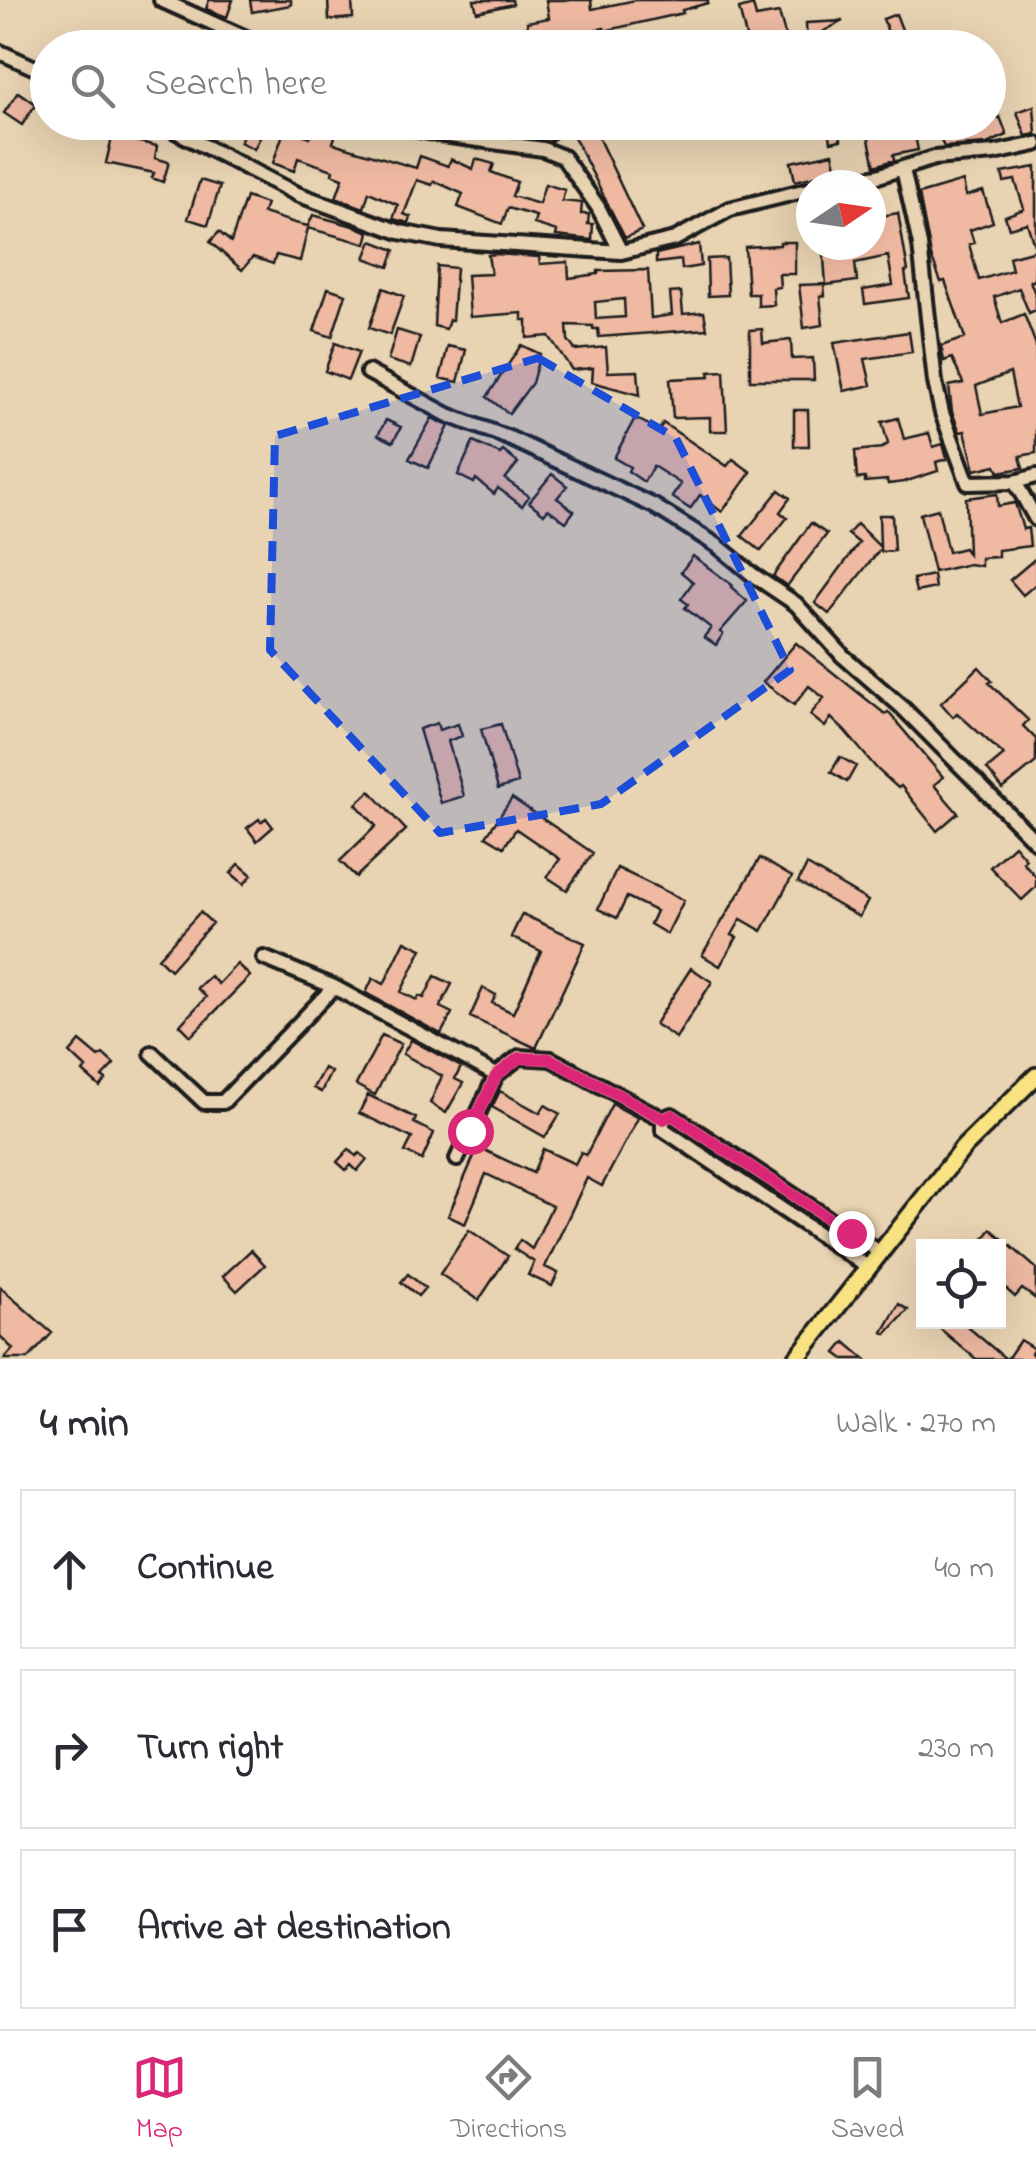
<!DOCTYPE html>
<html lang="en">
<head>
<meta charset="utf-8">
<style>
	body { margin:0; font-family:"Indie Flower",sans-serif; background:#f7f7f7; color:#2b2b33 }
	.controls { position:absolute; right:30px; bottom:30px; display:grid; overflow:hidden; border-radius:0px; box-shadow:0 10px 40px #0002 }
	.controls button { width:90px; height:90px; display:grid; place-items:center; padding:0; border:0; border-bottom:2px solid #e1e1e2; background:#fff; color:#2b2b33; font:50px sans-serif }
	.compass { position:absolute; left:796px; top:170px; width:90px; height:90px; border-radius:50%; background:#fff; box-shadow:0 10px 40px #0002; rotate:77deg }
	.stop { position:absolute; width:30px; height:30px; margin:-22px; border:8px solid #db2777; border-radius:50%; background:#fff }
	.stop.end { background:#db2777; border-color:#fff; box-shadow:0 2px 10px #0008 }
	.list { margin:0; padding:0; list-style:none }
	h2 { display:flex; justify-content:space-between; align-items:center; height:130px; margin:0; padding:0 40px; font-size:42px }
	h2 small { font-size:32px; font-weight:400; color:#7c7c81 }
	.list li { display:grid; grid-template-columns:65px 1fr auto; gap:30px; align-items:center; box-sizing:border-box; height:160px; margin:0 20px 20px; padding:0 20px; border:2px solid #e1e1e2; border-radius:0px }
	.list b { display:block; font-size:38px; white-space:nowrap }
	.list em { font-size:32px; font-style:normal; color:#7c7c81 }
	.icon { flex:none; width:55px; height:55px; fill:none; stroke:currentColor; stroke-width:2; stroke-linecap:round; stroke-linejoin:round }
	.map { position:relative; flex:none; width:1036px; height:1359px; overflow:hidden }
	.search { position:absolute; background:#fff; box-shadow:0 10px 40px #0002; left:30px; right:30px; top:30px; height:110px; display:flex; align-items:center; gap:25px; box-sizing:border-box; padding:0 35px; border-radius:55px; color:#7c7c81; font-size:38px }
	.sheet { height:670px; background:#fff }
	nav { display:flex; justify-content:space-around; align-items:center; box-sizing:border-box; height:140px; border-top:2px solid #e1e1e2; background:#fff; font-size:28px; color:#7c7c81 }
	nav a { display:grid; justify-items:center; gap:5px }
	nav .on { color:#db2777 }
	.map>svg:first-child { display:block }
	.building { fill:#efb9a2; stroke:#1c1c1c; stroke-width:2.5; fill-rule:evenodd }
	.lines { fill:none; stroke-linecap:round; stroke-linejoin:round }
	.minor-casing { stroke:#1c1c1c; stroke-width:20 }
	.major-casing { stroke:#1c1c1c; stroke-width:22 }
	.minor { stroke:#e8d3b2; stroke-width:12 }
	.major { stroke:#f8e281; stroke-width:15 }
	.route { stroke:#db2777; stroke-width:12 }
	.marked { fill:#1d4ed8; fill-opacity:0.2; stroke:#1d4ed8; stroke-width:8; stroke-dasharray:20 12; stroke-linejoin:round }
</style>
</head>
<body>
<div class="map">
<svg width="1036" height="1359" viewBox="0 0 1036 1359">
	<rect width="100%" height="100%" fill="#e8d3b2"/>
	<filter id="ink" filterUnits="userSpaceOnUse"><feTurbulence type="fractalNoise" baseFrequency=".01" numOctaves="2"/><feDisplacementMap in="SourceGraphic" scale="20" xChannelSelector="R" yChannelSelector="G"/><feConvolveMatrix kernelMatrix="1 2 1 2 8 2 1 2 1" color-interpolation-filters="sRGB"/></filter>
	<g filter="url(#ink)">
		<!-- building -->
		<path class="building" d="M209 0H233L227 17 206 9Z
			M250 0H291V5L252 12Z
			M328 0H352L353 18 329 20Z
			M474 0H512L513 4 477 12Z
			M546 0H591L592 9 636 0H708V3L682 10 683 13 604 31V28L530 43 527 22 549 18Z
			M753 5 756 17 779 13 788 45 749 48 739 9Z
			M896 14 909 48H894L883 19Z
			M843 21 824 31 832 48H807L806 23Z
			M435 30 457 34 454 48H433Z
			M18 92 36 104 22 125 4 113Z
			M1034 106 1036 134 1026 136 1017 112Z
			M1000 117 1007 135 987 144 944 147 932 122H947L953 136Z
			M65 122H104L96 139Z
			M249 122H268L254 149 240 142Z
			M315 122 338 127 333 143 416 168 420 156 448 166 451 159 473 169 476 159 494 164 491 172 517 182 512 196 539 204 545 184 565 190 562 201 582 203 581 214H589L588 224H593L592 240 556 236 557 231 534 224 536 216 508 208 502 224 458 207 463 194 434 181 432 185 417 180 404 214 411 217 409 223 393 219 398 205 369 192 364 208 336 198 343 178 332 174 333 170 298 158 294 171 273 163 285 128 310 137Z
			M539 122H591L642 230 625 238 570 129 551 141Z
			M828 122H839L841 140 831 142Z
			M865 122H912L918 150 893 155 894 160 875 166Z
			M114 129 132 133 131 140 157 146 155 158 169 162 163 182 152 178 154 173 106 163Z
			M833 153 837 171 795 181 791 162Z
			M1036 167V244L1034 245 1027 223 1009 228 1005 216 1024 209 1015 180 1004 182 1002 173Z
			M200 180 220 186 208 225 188 219Z
			M963 181 966 196 983 191 993 222 970 230 974 243 969 244 979 280 1012 270 1009 257 1036 250 1034 281H1030L1036 296V310L1029 313 1019 288 994 297 1002 323 1024 314 1036 345V453L1020 456 1023 468 999 472 996 465 975 470 965 431 960 432 952 412 949 386 963 383 952 358 944 361 941 346 965 338 945 281 941 282 931 256 919 194ZM1010 373 1017 407 982 414 976 386Z
			M246 197 266 204 263 213 295 223 308 226 313 215 357 227 369 232 366 244 308 228 300 261 276 255 273 264 253 257 242 270 210 242 219 232 231 242Z
			M898 213 908 271 905 272 909 298 865 304 863 290 893 285 888 256 855 263 857 281 826 285 823 245H871V218Z
			M372 241 395 250 389 267 365 258Z
			M780 242H795V274H779L780 287 773 288 774 305 758 306V294H748L745 247 780 245Z
			M699 244 701 266 682 269 681 260 656 263V254Z
			M496 254 539 257 540 264 568 262 569 278 598 274V271L648 270 651 318 672 315 670 293 681 292 683 314 704 312 707 329 599 337 598 329H593V326L567 325 568 340 575 350 606 347 608 372 638 371 640 395 592 382 593 368 572 370 549 336 527 338V320H522V313L470 317 467 275 491 274 488 255ZM624 299 625 317 596 319 595 302Z
			M726 258 728 295 708 296 707 259Z
			M437 266 456 268 452 320H449L446 329 434 326Z
			M824 284 825 296H820L823 325 804 328 799 285Z
			M328 288 346 294 332 337 314 331Z
			M383 288 404 296 390 335 369 328Z
			M762 329 763 343 791 340 792 359 813 358 814 380H750V330Z
			M397 330 420 337 411 367 388 360Z
			M909 332 912 352 865 359 871 385 844 391 834 343Z
			M335 343 359 352 348 380 325 371Z
			M521 345 540 354 532 383 509 414 487 397Z
			M448 346 466 350 458 382 440 378Z
			M724 371 727 431H710V417L673 418 670 379 710 377 709 372Z
			M794 410H808L809 446H794Z
			M432 418 449 426 428 468 409 459Z
			M635 418 659 430 663 423 727 466 733 459 751 472 722 512 700 495 690 509 672 497 681 484 653 466 644 482 628 471 630 467 614 458Z
			M898 418 904 439 929 433 933 447 943 444 947 459 936 462 938 471 904 482 888 484 887 480 865 482V478L857 479 855 451 882 448 888 444 882 422Z
			M386 420 401 427 393 442 378 435Z
			M473 442 500 454 503 451 518 463 505 479 529 496 522 506 498 488 494 494 476 479 474 483 458 475Z
			M552 474 567 486 557 498 574 511 566 522 548 509 544 514 529 502Z
			M779 490 790 498 780 512 787 518 761 551 742 536Z
			M997 494 998 506 1015 503 1023 529 1028 528 1030 546 998 550V557L981 558V566L969 564 934 572 920 514 938 509 948 552 964 548 968 554 966 498Z
			M879 515H892L894 551 881 552 880 549 829 614 815 603 859 543 848 534 857 524 880 547Z
			M811 523 827 534 787 586 773 576Z
			M693 556 732 585 731 587 747 601 720 632 723 634 716 645 704 637 711 628 685 608 688 604 681 599 693 582 681 572Z
			M1036 558V584L1023 595 1010 580Z
			M933 575 935 588 916 592 913 579Z
			M796 643 885 714 888 712 943 777 934 785 958 813 937 831 901 786 898 788 878 770 844 730 831 718 825 727 810 715 824 698 809 686 794 705 763 682Z
			M979 667 992 681 989 683 1028 720 1023 726 1036 739V762L1003 789 987 769 1004 755 957 713 953 717 941 703Z
			M437 723 439 730 458 724 462 736 448 741 464 796 441 803 419 729Z
			M501 724 518 783 498 789 481 729Z
			M840 757 856 766 847 782 831 772Z
			M370 791 406 830 356 877 340 861 376 826 356 804Z
			M512 798 593 853 567 890 547 877 560 859 516 829 504 847 486 836Z
			M266 818 273 827 257 841 247 828 259 819 261 822Z
			M1014 845 1026 859 1023 862 1036 877V887L1022 900 990 867Z
			M760 858 792 877 762 931 741 919 732 935 737 937 720 966 702 955Z
			M239 864 252 875 244 884 231 873Z
			M807 865 868 901 859 917 798 882Z
			M617 868 684 900 667 934 650 924 656 911 627 897 617 918 598 909Z
			M200 912 212 923 170 970 158 958Z
			M522 914 585 943 536 1048 470 1017 483 988 496 995 492 1003 513 1013 541 951 511 937Z
			M405 941 422 949 401 992 417 1000 419 996 424 998 435 976 452 984 440 1007 452 1013 441 1034 366 993 373 978 384 984Z
			M237 964 250 976 191 1036 180 1025 206 997 197 988 210 976 218 984Z
			M691 968 712 982 676 1038 655 1024Z
			M382 1035 401 1044 375 1095 356 1085Z
			M411 1040 461 1067 455 1079 463 1083 446 1113 430 1103 442 1076 403 1054Z
			M80 1041 99 1057 103 1054 114 1064 102 1077 106 1080 100 1087 83 1072 86 1068 70 1053Z
			M324 1068 331 1072 321 1092 313 1088Z
			M500 1091 540 1113 545 1105 560 1114 545 1137 492 1107Z
			M368 1095 416 1118 414 1123 434 1133 422 1160 405 1152 412 1138 359 1113Z
			M612 1104 638 1118 602 1186 587 1178 545 1267 558 1273 552 1286 528 1275 534 1262 514 1249 520 1240 532 1249 552 1206 486 1174 465 1224 448 1216 478 1147 533 1173 543 1149 575 1164 581 1152 586 1155Z
			M349 1149 356 1156 360 1153 367 1159 357 1171 351 1165 346 1170 337 1162Z
			M991 1229 1036 1268V1299L1022 1289 1015 1297 998 1282V1246H978Z
			M469 1230 508 1256 479 1300 440 1274Z
			M251 1250 265 1265 237 1291 223 1276Z
			M408 1274 425 1288 418 1296 401 1282Z
			M0 1287 52 1333 28 1359H4L13 1349 0 1336Z
			M899 1304 908 1310 886 1334 883 1332Z
			M932 1322H962L1006 1359H976Z
			M1020 1340 1034 1349 1031 1353 1036 1359H1007Z
			M845 1342 865 1359H844L836 1353Z"/>
		<g class="lines">
			<defs>
				<path id="minor" d="M161 0 248 39 258 48
					M0 52 48 74
					M158 122 297 194 400 232 441 240 621 252 675 239 730 209 811 189
					M380 122 443 135 543 149 563 157 598 207 621 252
					M903 169 920 245 935 382 942 413 968 483 1015 482 1036 476
					M824 185 878 176 934 158 994 153 1036 144
					M368 372 448 415 509 438 654 506 718 546 753 575 796 604 843 656 902 707 1036 842
					M1015 482 1036 519
					M264 958 334 987 496 1075
					M152 1053 204 1102H223L334 987
					M663 1119 672 1115 881 1253
					M663 1119V1129L869 1268
					M457 1159 496 1075 519 1057 551 1059 663 1119"/>
				<path id="major" d="M796 1359 964 1147 1036 1076"/>
			</defs>
			<!-- minor casing -->
			<use href="#minor" class="minor-casing"/>
			<!-- major casing -->
			<use href="#major" class="major-casing"/>
			<!-- minor -->
			<use href="#minor" class="minor"/>
			<!-- major -->
			<use href="#major" class="major"/>
		</g>
	</g>
	<g class="lines" filter="url(#ink)">
		<!-- route -->
		<path class="route" d="M470 1131 496 1076 519 1058 550 1059 664 1119 672 1115 851 1233"/>
	</g>
	<!-- marked area -->
	<path class="marked" d="M538 358 676 438 790 670 601 804 440 833 270 650 275 436Z"/>
</svg>
<div class="controls">
<button><svg class="icon" aria-label="locate" viewBox="0 0 24 24"><circle cx="12" cy="12" r="6"/><path d="M12 2v4M12 18v4M2 12h4M18 12h4"/></svg></button>
</div>
<svg class="compass" viewBox="-18 -18 36 36"><path d="M0-13l5 13h-10z" fill="#e53935"/><path d="M0 13l5-13h-10z" fill="#7c7c81"/></svg>
<div class="stop" style="left:470px;top:1131px"></div>
<div class="stop end" style="left:851px;top:1233px"></div>
<div class="search"><svg class="icon" aria-label="search" viewBox="0 0 24 24"><circle cx="10" cy="10" r="6"/><path d="M15 15l6 6"/></svg>Search here</div>
</div>
<section class="sheet">
<h2>4 min<small>Walk · 270 m</small></h2>
<ul class="list">
<li><svg class="icon" aria-label="ahead" viewBox="0 0 24 24"><path d="M12 20V5M6 11l6-6 6 6"/></svg><div><b>Continue</b></div><em>40 m</em></li>
<li><svg class="icon" aria-label="right" viewBox="0 0 24 24"><path d="M7 20v-9h11M14 6l5 5-5 5"/></svg><div><b>Turn right</b></div><em>230 m</em></li>
<li><svg class="icon" aria-label="arrive" viewBox="0 0 24 24"><path d="M6 21V4h12l-3 4 3 4H6"/></svg><div><b>Arrive at destination</b></div></li>
</ul>
</section>
<nav>
<a class="on"><svg class="icon" aria-label="map" viewBox="0 0 24 24"><path d="M3 6l6-2 6 2 6-2v14l-6 2-6-2-6 2zM9 4v14M15 6v14"/></svg>Map</a>
<a><svg class="icon" aria-label="directions" viewBox="0 0 24 24"><path d="M12 3l9 9-9 9-9-9zM9 14v-3h6M13 9l2 2-2 2"/></svg>Directions</a>
<a><svg class="icon" aria-label="saved" viewBox="0 0 24 24"><path d="M7 4h10v16l-5-4-5 4z"/></svg>Saved</a>
</nav>
</body>
</html>
